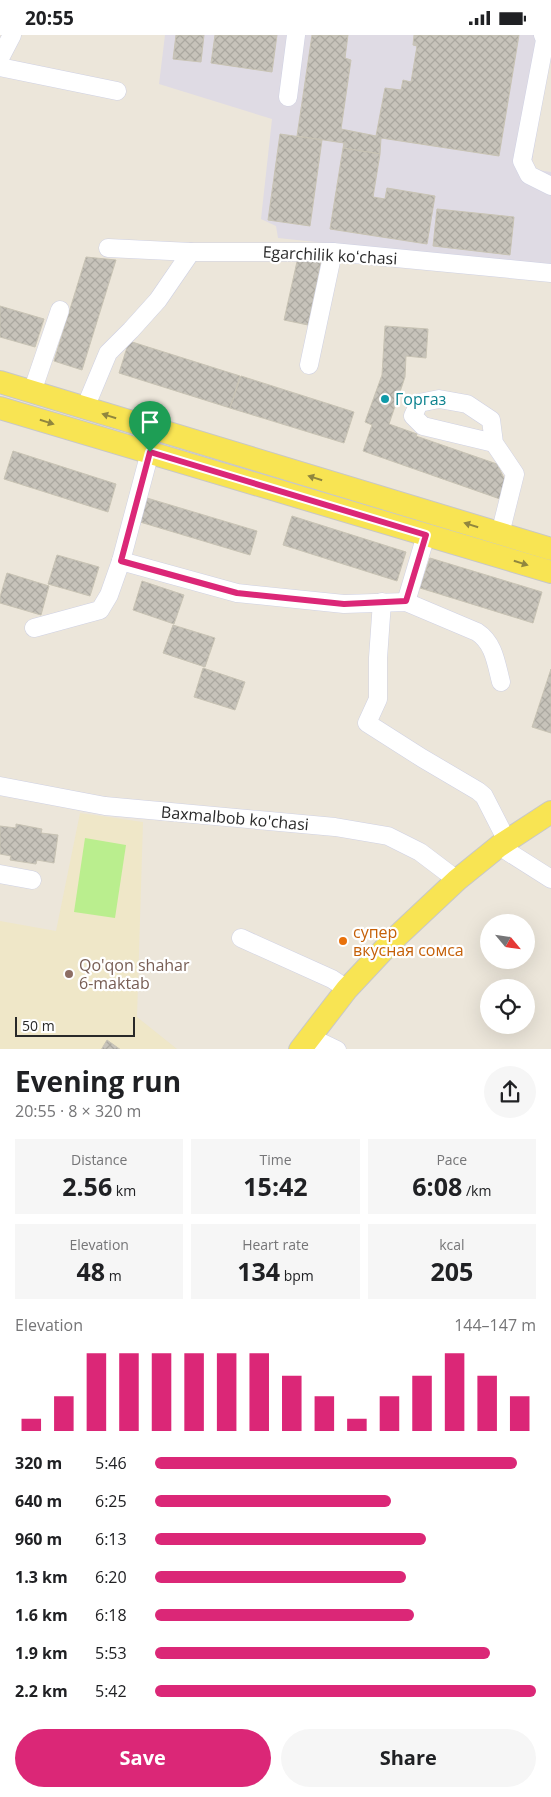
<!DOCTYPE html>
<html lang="en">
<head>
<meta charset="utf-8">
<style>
  :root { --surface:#fff; --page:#f6f6f6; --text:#202124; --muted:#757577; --accent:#db2777 }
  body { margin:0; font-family:"Open Sans",sans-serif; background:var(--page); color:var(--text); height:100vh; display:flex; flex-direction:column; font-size:19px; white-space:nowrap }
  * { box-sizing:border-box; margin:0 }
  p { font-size:16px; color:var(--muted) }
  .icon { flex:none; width:28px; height:28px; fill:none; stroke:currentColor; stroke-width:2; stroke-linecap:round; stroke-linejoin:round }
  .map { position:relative; height:1014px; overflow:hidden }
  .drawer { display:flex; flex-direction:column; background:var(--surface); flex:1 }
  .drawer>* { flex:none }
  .needle { width:32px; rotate:119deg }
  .controls { position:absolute; left:480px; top:879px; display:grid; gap:10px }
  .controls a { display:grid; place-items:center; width:55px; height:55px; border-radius:50%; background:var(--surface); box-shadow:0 5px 20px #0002; font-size:25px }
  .scale { position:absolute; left:15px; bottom:12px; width:120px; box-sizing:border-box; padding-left:5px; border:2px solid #292929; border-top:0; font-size:14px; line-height:18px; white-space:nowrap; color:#292929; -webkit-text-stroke:4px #fff; paint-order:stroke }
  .pin { position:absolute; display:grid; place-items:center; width:42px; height:42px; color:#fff; margin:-51px -21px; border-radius:50% 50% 50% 0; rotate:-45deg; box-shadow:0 0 5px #0007 }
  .pin .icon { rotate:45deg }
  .round { display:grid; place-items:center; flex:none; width:52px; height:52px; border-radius:26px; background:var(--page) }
  .overview { display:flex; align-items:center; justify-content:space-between; height:85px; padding:0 15px }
  h1 { font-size:28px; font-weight:700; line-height:38px }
  .figures { display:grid; grid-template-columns:repeat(3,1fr); gap:8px; height:85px; padding:5px 15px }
  .figures div { display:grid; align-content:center; border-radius:0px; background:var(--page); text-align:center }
  .figures b { font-size:25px; font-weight:700 }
  .figures small { font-size:14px; font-weight:400 }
  .figures p { font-size:14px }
  .chart { height:140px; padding:10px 15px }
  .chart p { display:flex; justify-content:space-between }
  .chart svg { width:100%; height:90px; margin-top:5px; stroke:var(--accent); stroke-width:6 }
  .cta { display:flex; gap:10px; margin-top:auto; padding:10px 15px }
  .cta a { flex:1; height:58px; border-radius:30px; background:var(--accent); color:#fff; font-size:20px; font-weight:700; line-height:58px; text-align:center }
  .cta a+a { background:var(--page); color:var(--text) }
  ul { padding:0 15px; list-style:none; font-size:16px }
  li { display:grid; grid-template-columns:80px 60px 1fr; align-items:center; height:38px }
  li i { height:12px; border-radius:6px; background:var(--accent) }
  .status { display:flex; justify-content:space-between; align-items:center; height:35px; padding:0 25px; background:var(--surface); direction:ltr }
  .status svg { height:14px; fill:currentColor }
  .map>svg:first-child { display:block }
</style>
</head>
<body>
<div class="status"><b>20:55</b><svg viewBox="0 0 49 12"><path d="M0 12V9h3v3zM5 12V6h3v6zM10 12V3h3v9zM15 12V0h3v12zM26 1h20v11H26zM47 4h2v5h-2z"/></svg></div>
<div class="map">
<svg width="551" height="1015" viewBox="0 0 551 1015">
  <defs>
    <pattern id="building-cross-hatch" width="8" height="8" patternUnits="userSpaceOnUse" patternTransform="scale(1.25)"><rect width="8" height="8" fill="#c7c3ba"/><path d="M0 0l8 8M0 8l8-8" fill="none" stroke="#aba8a0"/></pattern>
  </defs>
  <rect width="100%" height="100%" fill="#ece6da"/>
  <path fill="#dfdbe4" d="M165 0H551L531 134 551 137V234L515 228 278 203 276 191 261 184 272 84 159 49Z"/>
  <path fill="#efe7c8" d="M80 778 143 787 137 982 177 1014H0V886L56 896Z"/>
  <path fill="#baee8e" d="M85 803 126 810 115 883 74 877Z"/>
  <g fill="url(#building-cross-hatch)" stroke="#c8c3b4">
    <path d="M176 0H204L201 27 173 24Z"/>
    <path d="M215 0H277L272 37 211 28Z"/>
    <path d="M312 0H348L345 23 351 25 341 94 376 101 385 53 401 55 403 45 411 47 417 11 413 10 414 0H519L499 121 381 103 380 119 343 113 344 108 297 101Z"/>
    <path d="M280 99 322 105 310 191 268 185Z"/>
    <path d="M343 113 380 119 373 162 385 164 387 153 435 161 427 209 330 194Z"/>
    <path d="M437 174 514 182 510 220 433 211Z"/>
    <path d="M86 222 116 225 82 335 54 326Z"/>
    <path d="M298 222 321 227 308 290 284 285Z"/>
    <path d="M0 271 44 284 35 312 0 302Z"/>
    <path d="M385 291 428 294 426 323 406 321 405 342 389 389 417 399 416 401 497 429 506 447 500 464 363 416 372 390 365 387 382 340Z"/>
    <path d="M129 306 240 341 230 373 119 338Z"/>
    <path d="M241 341 354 377 344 408 230 373Z"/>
    <path d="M13 416 116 449 108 477 4 444Z"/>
    <path d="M147 463 257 496 250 520 140 487Z"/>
    <path d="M292 481 406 517 397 546 283 510Z"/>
    <path d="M57 520 99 532 90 561 48 549Z"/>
    <path d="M430 523 542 557 533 588 420 553Z"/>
    <path d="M7 538 49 551 41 580 0 568V562Z"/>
    <path d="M142 546 184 560 174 589 133 575Z"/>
    <path d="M173 590 215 603 205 632 163 618Z"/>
    <path d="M203 633 245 647 235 675 194 662Z"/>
    <path d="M551 634V698L532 692Z"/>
    <path d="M16 789 42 794 41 798 58 800 54 828 37 825 36 829 10 825 11 821 0 819V791L16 793Z"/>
    <path d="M107 1005 121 1015H101Z"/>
  </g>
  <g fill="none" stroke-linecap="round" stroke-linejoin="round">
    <g stroke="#cfd1e3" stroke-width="19">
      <g id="minor">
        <path d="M543 0 545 5 522 126 529 140 551 151"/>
        <path d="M0 23 12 0"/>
        <path d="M0 32 117 56"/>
        <path d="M288 62 296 0"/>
        <path d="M108 213 191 217H333L551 238"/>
        <path d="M309 330 333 217"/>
        <path d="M32 357 60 275"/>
        <path d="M85 373 108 318 131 295 158 265 191 217"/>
        <path d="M494 408 423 391 413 381 419 368 439 364 467 369 491 385 494 408 515 439 500 499"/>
        <path d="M121 526 237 558 344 569 406 567 477 597C494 608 496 628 501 647"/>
        <path d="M382 567 378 623V664L367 688 422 723 478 756 484 761 507 806"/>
        <path d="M406 567 426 500"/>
        <path d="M34 593 100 575 109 560 121 526 150 417"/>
        <path d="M0 751 105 771 335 792 388 801 420 817 457 845"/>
        <path d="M499 811 551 844"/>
        <path d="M0 839 32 845"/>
        <path d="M241 903 332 944 347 954"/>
        <path d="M310 1002 337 1015"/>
      </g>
    </g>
    <g stroke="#c7c7c7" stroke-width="24">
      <g id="major">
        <path d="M0 347 551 514"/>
        <path d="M0 373 551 537"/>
        <path d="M300 1015 347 954 391 907 457 845 499 811 551 777"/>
      </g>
    </g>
    <use href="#minor" stroke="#fff" stroke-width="18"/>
    <use href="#major" stroke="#f8e453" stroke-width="22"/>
  </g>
  <defs><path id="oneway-solid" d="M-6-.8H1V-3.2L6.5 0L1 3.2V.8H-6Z" transform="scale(1.25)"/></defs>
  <g fill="#90863e">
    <use href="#oneway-solid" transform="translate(109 381) rotate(-163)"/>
    <use href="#oneway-solid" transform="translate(47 387) rotate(17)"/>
    <use href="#oneway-solid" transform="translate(315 443) rotate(-163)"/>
    <use href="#oneway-solid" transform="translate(471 490) rotate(-163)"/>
    <use href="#oneway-solid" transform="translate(521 528) rotate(17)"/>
  </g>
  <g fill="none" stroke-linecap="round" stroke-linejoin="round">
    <g stroke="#fff" stroke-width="10">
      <path id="route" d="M150 417 426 500 406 566 344 569 237 558 121 526Z"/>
    </g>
    <use href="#route" stroke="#db2777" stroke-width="6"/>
  </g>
  <circle fill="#0f9aa8" stroke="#fff" stroke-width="2" cx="385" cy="364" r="5"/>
  <circle fill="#e8710a" stroke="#fff" stroke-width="2" cx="343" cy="906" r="5"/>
  <circle fill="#8d6e63" stroke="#fff" stroke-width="2" cx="69" cy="939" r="5"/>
  <g text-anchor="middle" stroke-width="4.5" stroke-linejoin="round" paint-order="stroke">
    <g font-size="16" fill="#292929" stroke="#fff">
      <text transform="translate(330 220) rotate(3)" y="6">Egarchilik koʻchasi</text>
      <text transform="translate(235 783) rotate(5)" y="6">Baxmalbob ko'chasi</text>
    </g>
    <g font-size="16" fill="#0d838f" stroke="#fff" text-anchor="start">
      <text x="395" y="370">Горгаз</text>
    </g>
    <g font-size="16" fill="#c56008" stroke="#fff" text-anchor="start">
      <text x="353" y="903">супер<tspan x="353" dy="18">вкусная сомса</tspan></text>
    </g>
    <g font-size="16" fill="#785e54" stroke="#fff" text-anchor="start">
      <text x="79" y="936">Qo'qon shahar<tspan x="79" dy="18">6-maktab</tspan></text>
    </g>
  </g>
</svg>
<div class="controls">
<a><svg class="needle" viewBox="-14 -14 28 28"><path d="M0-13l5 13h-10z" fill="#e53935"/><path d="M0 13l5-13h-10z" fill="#757577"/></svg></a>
<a><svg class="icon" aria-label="locate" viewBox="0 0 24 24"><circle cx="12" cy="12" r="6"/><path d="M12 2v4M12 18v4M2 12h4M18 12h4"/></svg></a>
</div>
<div class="scale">50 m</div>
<div class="pin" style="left:150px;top:417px;background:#1e9e55"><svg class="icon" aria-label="arrive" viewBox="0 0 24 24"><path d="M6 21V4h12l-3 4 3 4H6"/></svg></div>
</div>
<section class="drawer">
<div class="overview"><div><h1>Evening run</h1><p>20:55 · 8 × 320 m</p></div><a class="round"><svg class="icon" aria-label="share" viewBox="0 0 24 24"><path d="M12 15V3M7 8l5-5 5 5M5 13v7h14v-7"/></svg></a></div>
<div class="figures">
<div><p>Distance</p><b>2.56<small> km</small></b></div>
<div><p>Time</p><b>15:42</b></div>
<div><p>Pace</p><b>6:08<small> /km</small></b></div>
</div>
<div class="figures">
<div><p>Elevation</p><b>48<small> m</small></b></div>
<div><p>Heart rate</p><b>134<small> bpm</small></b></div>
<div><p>kcal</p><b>205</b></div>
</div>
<div class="chart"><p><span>Elevation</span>144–147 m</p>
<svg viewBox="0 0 160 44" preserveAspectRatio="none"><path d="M5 44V38M15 44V27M25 44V6M35 44V6M45 44V6M55 44V6M65 44V6M75 44V6M85 44V17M95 44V27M105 44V38M115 44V27M125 44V17M135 44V6M145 44V17M155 44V27"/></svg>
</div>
<ul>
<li><b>320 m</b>5:46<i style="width:95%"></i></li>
<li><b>640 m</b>6:25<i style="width:62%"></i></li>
<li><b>960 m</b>6:13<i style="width:71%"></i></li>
<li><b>1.3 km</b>6:20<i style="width:66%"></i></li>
<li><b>1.6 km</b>6:18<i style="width:68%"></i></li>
<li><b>1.9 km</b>5:53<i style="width:88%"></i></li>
<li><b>2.2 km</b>5:42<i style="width:100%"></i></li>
</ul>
<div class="cta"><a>Save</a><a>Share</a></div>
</section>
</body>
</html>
